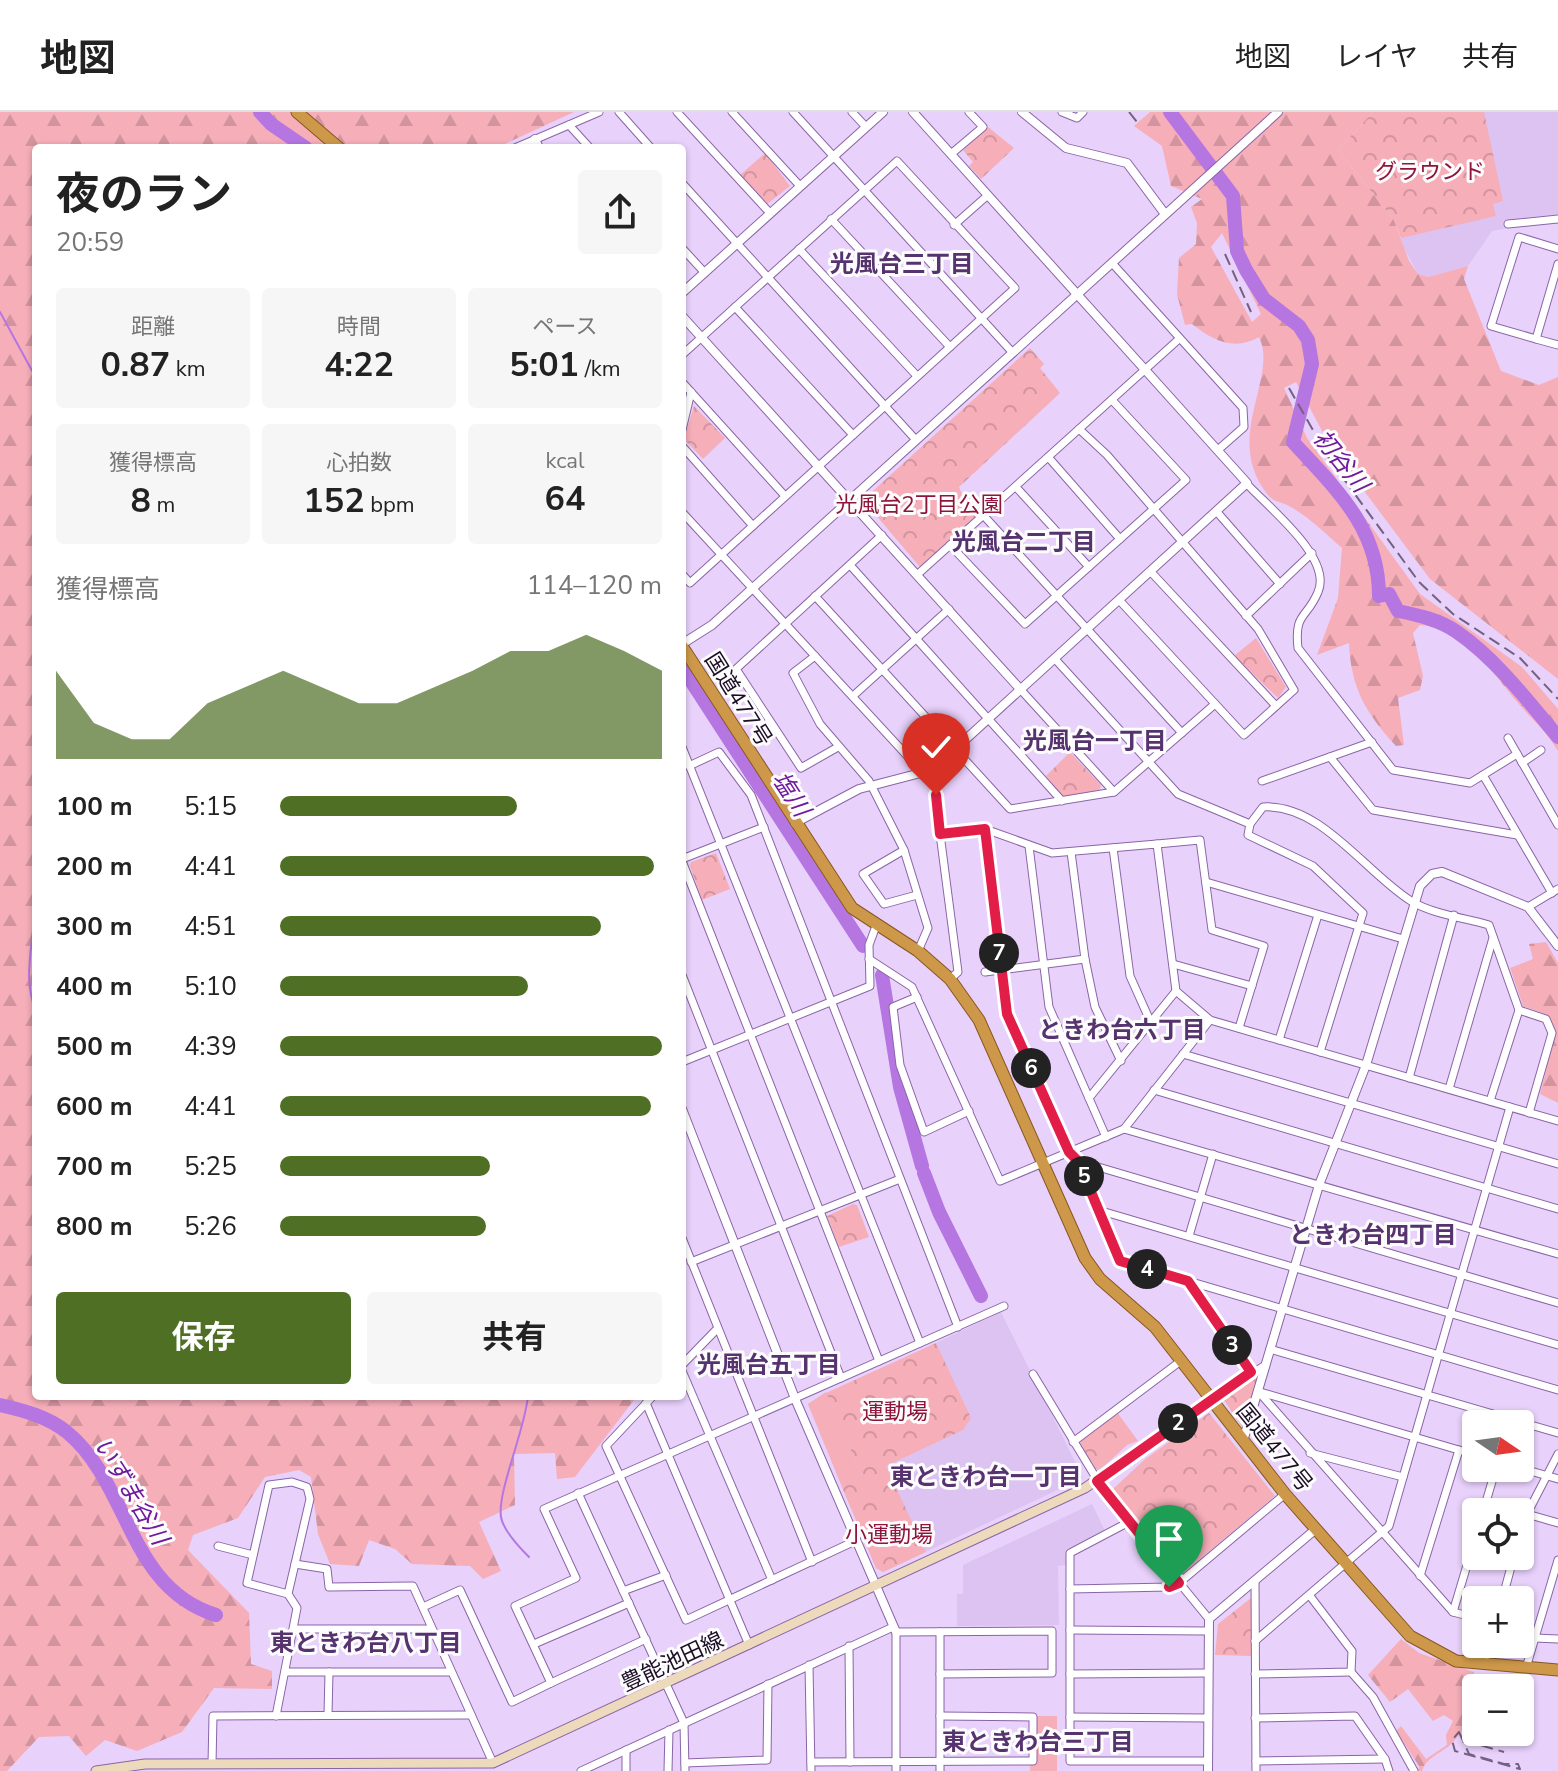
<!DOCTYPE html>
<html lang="ja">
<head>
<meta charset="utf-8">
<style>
  :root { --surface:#fff; --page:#f6f6f6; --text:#222; --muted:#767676; --line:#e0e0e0; --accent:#4f6f25 }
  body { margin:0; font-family:"Nunito Sans","Noto Sans JP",sans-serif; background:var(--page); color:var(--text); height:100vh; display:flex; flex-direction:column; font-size:30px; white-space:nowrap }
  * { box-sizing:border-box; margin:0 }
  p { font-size:26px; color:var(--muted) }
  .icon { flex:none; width:44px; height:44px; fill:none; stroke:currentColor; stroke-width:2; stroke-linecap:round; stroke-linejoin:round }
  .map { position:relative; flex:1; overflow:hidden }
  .panel { position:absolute; left:32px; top:32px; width:654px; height:1256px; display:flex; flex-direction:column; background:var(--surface); border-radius:8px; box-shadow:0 2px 6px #0004 }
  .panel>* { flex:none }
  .needle { width:52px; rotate:103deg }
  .controls { position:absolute; left:1462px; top:1298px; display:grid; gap:16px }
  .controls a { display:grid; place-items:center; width:72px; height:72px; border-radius:8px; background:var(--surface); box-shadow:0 2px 6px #0004; font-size:40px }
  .pin { position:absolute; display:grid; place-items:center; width:68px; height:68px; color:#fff; margin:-82px -34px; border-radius:50% 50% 50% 0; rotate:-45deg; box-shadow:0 0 8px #0007 }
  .pin .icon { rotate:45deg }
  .km { position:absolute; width:40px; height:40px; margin:-20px; border-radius:50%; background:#222; color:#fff; font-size:22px; line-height:40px; text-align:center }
  .round { display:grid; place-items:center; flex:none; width:84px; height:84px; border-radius:8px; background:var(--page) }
  .summary { display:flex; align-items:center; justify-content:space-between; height:136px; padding:0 24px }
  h1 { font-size:44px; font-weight:700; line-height:60px }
  .figures { display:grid; grid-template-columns:repeat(3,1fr); gap:12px; height:136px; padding:8px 24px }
  .figures div { display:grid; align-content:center; border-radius:8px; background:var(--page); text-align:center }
  .figures b { font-size:34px; font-weight:700 }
  .figures small { font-size:22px; font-weight:400 }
  .figures p { font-size:22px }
  .chart { height:224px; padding:16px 24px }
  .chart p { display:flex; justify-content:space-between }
  .chart svg { width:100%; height:144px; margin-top:8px; fill:var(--accent); opacity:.7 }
  .cta { display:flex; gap:16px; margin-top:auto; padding:16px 24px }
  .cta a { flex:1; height:92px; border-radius:8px; background:var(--accent); color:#fff; font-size:32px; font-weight:700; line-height:92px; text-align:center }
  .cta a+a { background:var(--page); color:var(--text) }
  ul { padding:0 24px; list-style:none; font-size:26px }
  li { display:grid; grid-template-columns:128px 96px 1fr; align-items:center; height:60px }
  li i { height:20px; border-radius:10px; background:var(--accent) }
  header { display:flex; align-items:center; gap:48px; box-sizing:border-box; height:112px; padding:0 40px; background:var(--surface); border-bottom:2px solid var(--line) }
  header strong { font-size:38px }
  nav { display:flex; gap:44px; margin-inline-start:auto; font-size:28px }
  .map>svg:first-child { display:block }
</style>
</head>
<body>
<header>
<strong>地図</strong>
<nav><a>地図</a><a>レイヤ</a><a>共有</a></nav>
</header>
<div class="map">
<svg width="1558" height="1659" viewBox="0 0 1558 1659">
  <defs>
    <pattern id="forest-firs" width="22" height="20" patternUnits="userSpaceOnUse" patternTransform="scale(2)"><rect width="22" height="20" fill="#f6aeb9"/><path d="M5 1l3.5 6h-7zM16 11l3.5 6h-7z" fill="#d2949f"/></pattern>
    <pattern id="park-crowns" width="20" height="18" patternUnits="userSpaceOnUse" patternTransform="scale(2)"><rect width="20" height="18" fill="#f6aeb9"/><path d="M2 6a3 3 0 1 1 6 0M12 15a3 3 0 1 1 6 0" fill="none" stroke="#d2949f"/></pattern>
  </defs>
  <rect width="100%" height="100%" fill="#e8d1fb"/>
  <g fill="#dcc3f1">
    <path d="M1373 0H1558V102L1508 108 1509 116 1492 119 1468 154 1428 165 1418 162 1403 134Z"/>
    <path d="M1001 1200 1083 1366 883 1460 876 1456 808 1292Z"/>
    <path d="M1092 1392 1105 1419 1066 1437V1453L1058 1454 1059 1513 957 1514V1482H963V1453Z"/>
  </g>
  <g fill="url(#forest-firs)" fill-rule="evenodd">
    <path d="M0 0H574L496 36H36V1284H637L575 1365 557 1367 555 1341 514 1342 515 1393 479 1410 501 1459 483 1467 470 1454 412 1452 395 1437 369 1428 359 1454 330 1452 318 1422 311 1365 299 1358 265 1365 238 1406 193 1423 188 1438 249 1501 251 1552 272 1559V1577L214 1576 182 1620 137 1639 105 1628 86 1644 69 1624 39 1625 7 1659H0Z"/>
    <path d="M1150 0H1373L1338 38 1394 108 1409 149 1418 162 1428 165 1468 154 1464 167 1501 259 1539 273 1558 265V567L1430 467 1329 332 1296 270 1284 276 1307 326 1420 482 1522 555 1558 597V639C1547 620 1532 607 1518 591 1491 559 1465 516 1420 513L1413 521 1423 564 1420 578 1398 586 1404 633 1396 634C1366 601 1351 577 1349 531L1317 543 1338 486 1342 436C1326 422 1308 404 1289 394 1282 390 1273 390 1268 383 1222 327 1279 265 1259 225 1235 239 1213 229 1192 212L1185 213 1177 182 1179 146 1196 132 1197 111 1191 95 1202 87 1171 74 1162 34 1134 14ZM1222 121 1261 202 1252 210 1211 135Z"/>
    <path d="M1546 830 1558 851V991L1540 982C1545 963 1558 917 1547 903 1540 899 1530 897 1523 894L1510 856 1533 847 1529 832Z"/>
    <path d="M1401 1527 1419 1541 1474 1560C1475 1587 1471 1614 1449 1634 1439 1642 1426 1646 1422 1659H1418L1419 1654 1396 1619 1401 1614 1426 1647 1447 1633 1446 1623 1453 1609 1444 1603 1433 1609 1408 1577 1390 1590 1368 1563Z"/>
  </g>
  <g fill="url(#park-crowns)">
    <path d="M1373 0H1484L1503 89 1493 92 1496 104 1401 126 1394 108 1338 38Z"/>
    <path d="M988 15 1014 36 981 67 969 54 973 50 963 38Z"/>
    <path d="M765 41 790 74 766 93 740 63Z"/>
    <path d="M1030 236 1044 252 1040 256 1060 281 959 375 964 387 980 403 920 455 863 388Z"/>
    <path d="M694 294 725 326 703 347 684 327Z"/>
    <path d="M1256 526 1286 575 1278 586 1234 544Z"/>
    <path d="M1070 640 1101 673 1099 679 1063 685 1046 664Z"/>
    <path d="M716 741 730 777 702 788 690 754 691 750Z"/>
    <path d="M853 1092 857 1093 869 1125 839 1135 827 1104Z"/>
    <path d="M936 1231 971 1306 963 1318 886 1354 926 1440 883 1460 876 1456 842 1375 862 1364 826 1281Z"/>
    <path d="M1256 1265 1259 1270 1246 1313 1242 1315 1224 1288Z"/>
    <path d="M1117 1300 1138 1329 1127 1333 1100 1358 1094 1357 1080 1332 1082 1326Z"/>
    <path d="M1209 1301 1275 1384 1180 1464 1112 1378 1144 1348Z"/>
    <path d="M1251 1486V1544L1215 1543 1218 1512Z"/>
    <path d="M1036 1604H1057V1659H1030V1652L1036 1651Z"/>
  </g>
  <path fill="#f6aeb9" d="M826 1280 862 1365 842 1375 808 1292Z"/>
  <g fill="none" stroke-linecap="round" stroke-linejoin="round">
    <g stroke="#b576e2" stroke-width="2">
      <path d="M0 200 36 266"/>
      <path d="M36 755C32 772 35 789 34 806 32 839 23 867 36 900"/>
      <path d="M528 1284C525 1318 497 1380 501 1405 503 1418 520 1436 529 1445"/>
    </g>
    <g stroke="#b576e2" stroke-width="14">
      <path d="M260 0 271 12 306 36"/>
      <path d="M1170 0 1233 84 1237 139 1246 158 1264 187 1299 214 1308 228 1312 252 1293 330C1336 377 1379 416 1379 484L1389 482 1398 499C1418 503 1440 508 1457 520 1496 547 1528 589 1558 625"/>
      <path d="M682 555 863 834"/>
      <path d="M882 863 900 975 922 1054"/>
      <path d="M924 1061 939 1100 981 1184"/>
      <path d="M0 1293C23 1298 49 1305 68 1321 130 1373 128 1476 216 1503"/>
    </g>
    <g stroke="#8a65a6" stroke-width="9">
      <g id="minor">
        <path d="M619 0 651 36"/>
        <path d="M677 0 770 101"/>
        <path d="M732 0 800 74"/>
        <path d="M793 0 1013 241"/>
        <path d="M852 0 866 15"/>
        <path d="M1062 0 1077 6 1083 0"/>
        <path d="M569 13 590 36"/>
        <path d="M515 36 599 0"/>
        <path d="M951 42 983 15 969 0"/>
        <path d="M682 71 916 328"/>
        <path d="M831 107 950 235"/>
        <path d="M1508 112 1558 107"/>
        <path d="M954 113 988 83"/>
        <path d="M682 136 704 160"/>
        <path d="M799 137 917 264"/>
        <path d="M1112 151 1243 296 1244 315 1219 337"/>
        <path d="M1558 152 1536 227 1558 233"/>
        <path d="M735 195 853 323"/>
        <path d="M1536 227 1491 214 1519 125 1558 137"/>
        <path d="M682 243 897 49 1015 176 690 471 682 462"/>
        <path d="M682 270 785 384"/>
        <path d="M1079 317 1107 343 1258 517 1294 578 1244 623 1120 489"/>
        <path d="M682 318 691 280"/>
        <path d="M682 334 753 414"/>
        <path d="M1049 346 1120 427"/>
        <path d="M1247 372C1269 396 1333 446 1318 480 1307 507 1294 500 1298 536L1393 658 1470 671 1517 642"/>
        <path d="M1016 375 1089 455"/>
        <path d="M682 400 924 662"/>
        <path d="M1217 400 1280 472"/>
        <path d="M984 404 1182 621"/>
        <path d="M950 433 1025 512 1186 368 1112 288"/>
        <path d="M850 453 1062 689"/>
        <path d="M1151 460 1276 594"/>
        <path d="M918 462 1179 227"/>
        <path d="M815 484 1010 697 1114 680 1215 592"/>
        <path d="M1246 504 1312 441"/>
        <path d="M815 544 793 561 820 612 869 669 904 738 928 816 918 839"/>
        <path d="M1055 547 1178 682 1250 712 1248 723 1313 754 1363 801 1320 940"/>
        <path d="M1021 578 1114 680"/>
        <path d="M853 584 949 497"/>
        <path d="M1508 626 1558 713"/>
        <path d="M682 635 920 1231"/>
        <path d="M838 635 801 656 736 557 882 423"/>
        <path d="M1330 645 1373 698 1517 723"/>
        <path d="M1522 651 1541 638"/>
        <path d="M689 654 719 640 751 683 958 1215"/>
        <path d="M1483 663 1552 781"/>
        <path d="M1262 669 1372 630"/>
        <path d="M936 683 940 722"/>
        <path d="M1250 712 1263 695C1320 691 1365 760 1411 789 1432 802 1465 806 1489 813L1519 898 1546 907 1552 921 1529 1001"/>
        <path d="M985 717 1007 902 1069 1040 1078 1049 1120 1149 1558 1278"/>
        <path d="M1157 732 1200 728 1212 818 1264 834 1239 916"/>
        <path d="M1029 734 1049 895 1106 1025"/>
        <path d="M1113 736 1130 864 1151 911"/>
        <path d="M904 738 863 762 884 792 917 783"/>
        <path d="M682 747 764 715"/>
        <path d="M682 749 879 1249"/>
        <path d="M1206 770 1403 827"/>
        <path d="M1528 795 1558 777"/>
        <path d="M869 847 912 875 1000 1069 1124 1017 1210 908"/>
        <path d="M1085 847 1095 895 1121 949"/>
        <path d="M1173 852 1252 874"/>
        <path d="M985 860 1085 847 1071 740"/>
        <path d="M682 863 841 1266"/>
        <path d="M950 867 958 860 940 722 985 717 1052 741 1157 732 1176 879 1210 908 1558 1009"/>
        <path d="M917 885 893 895 900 953 924 1020 969 999"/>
        <path d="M1279 928 1318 803"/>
        <path d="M1183 942 1558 1052"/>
        <path d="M682 950 870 874 869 833 876 814"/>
        <path d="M1409 966 1454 803"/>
        <path d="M1449 977 1493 826"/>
        <path d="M1154 978 1558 1097"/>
        <path d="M1089 986 1176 879"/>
        <path d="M1490 989 1519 898"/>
        <path d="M1124 1017 1558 1142"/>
        <path d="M1078 1049 1558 1191"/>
        <path d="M1098 1098 1558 1233"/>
        <path d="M1189 1124 1213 1042"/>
        <path d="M682 1126 812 1450"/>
        <path d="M691 1150 900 1067"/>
        <path d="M1188 1170 1251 1260"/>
        <path d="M1270 1237 1558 1321"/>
        <path d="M682 1253 716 1218"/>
        <path d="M682 1259 772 1468"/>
        <path d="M1033 1262 1104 1379 1209 1507"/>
        <path d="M1258 1279 1453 1500 1476 1506"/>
        <path d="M1260 1280 1476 1343"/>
        <path d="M653 1284 606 1334 686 1508 855 1429"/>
        <path d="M646 1291 749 1533"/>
        <path d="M1073 1330 1182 1248"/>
        <path d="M1310 1341 1403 1365"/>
        <path d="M1520 1356 1558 1367"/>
        <path d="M578 1381 684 1611 685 1659"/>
        <path d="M1483 1400 1496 1356"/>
        <path d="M1527 1402 1558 1411"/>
        <path d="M1129 1410 1070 1441V1649H1208"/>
        <path d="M1520 1425 1527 1402 1558 1342"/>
        <path d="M218 1434 253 1443"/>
        <path d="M295 1452 327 1457 329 1475 413 1474 493 1651"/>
        <path d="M1420 1464 1459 1338"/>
        <path d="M1255 1469 1256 1659"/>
        <path d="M1070 1477 1169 1475 1179 1471 1285 1382"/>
        <path d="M623 1479 666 1463"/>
        <path d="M1502 1488 1514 1444"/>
        <path d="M423 1495 460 1478 512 1590 551 1571 515 1494 576 1466 544 1397 1004 1194"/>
        <path d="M1453 1500 1476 1423"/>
        <path d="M295 1517H432"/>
        <path d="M1070 1518 1207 1519"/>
        <path d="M940 1520V1659"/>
        <path d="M1535 1526 1558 1527"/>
        <path d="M1255 1529 1389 1414 1510 995"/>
        <path d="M534 1532 629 1491"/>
        <path d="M849 1534 850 1650"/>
        <path d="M809 1553 811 1659"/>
        <path d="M1483 1553 1489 1532"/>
        <path d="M1526 1556 1558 1448"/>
        <path d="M286 1560H451"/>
        <path d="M1351 1560 1373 1585 1414 1659"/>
        <path d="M1070 1562 1207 1561"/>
        <path d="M1255 1562 1351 1560 1352 1539 1310 1484"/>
        <path d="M551 1571 646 1527"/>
        <path d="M328 1603 329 1560"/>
        <path d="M276 1604 297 1496 288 1482 247 1471 269 1373 292 1370 307 1375 310 1387 288 1482"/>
        <path d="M1070 1605 1208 1606"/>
        <path d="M1255 1606 1355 1604 1385 1647 1389 1659"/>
        <path d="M1256 1649 1385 1647"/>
        <path d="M811 1650 1033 1649V1605L940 1604"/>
        <path d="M685 1651 767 1648 768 1572"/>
        <path d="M212 1652 213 1604 471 1603"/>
        <path d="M581 1659 893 1515"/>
        <path d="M626 1659V1638"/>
        <path d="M668 1659 669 1618"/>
        <path d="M896 1659V1520L1052 1519V1561L940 1562"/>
      </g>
    </g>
    <g stroke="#8a65a6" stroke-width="10">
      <g id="tertiary">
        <path d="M1022 0 1066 36 1127 51 1165 102"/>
        <path d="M1265 12 1278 0"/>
        <path d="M535 27 539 36"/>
        <path d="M682 181 883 0"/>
        <path d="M682 204 1021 578"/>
        <path d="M682 532 712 513 1177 92"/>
        <path d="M795 711 859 677 932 658 1247 371 913 0"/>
        <path d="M682 997 796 1289 896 1520"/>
        <path d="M1212 1287 1265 1254"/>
        <path d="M1243 1329 1319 1073 1366 953 1420 774 1432 762 1442 760 1528 795 1558 834"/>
        <path d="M1208 1659 1209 1507 1316 1417"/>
      </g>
    </g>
    <g stroke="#8a65a6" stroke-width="11">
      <path id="secondary" d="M96 1659 145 1652 493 1651 1085 1376 1212 1287"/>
    </g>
    <g stroke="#885720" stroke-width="13">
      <g id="trunk">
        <path d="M297 0 339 36"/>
        <path d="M682 534 852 796 918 839 950 867 979 908 1085 1146 1100 1167 1155 1215 1285 1382 1410 1524 1456 1549 1558 1558"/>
      </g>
    </g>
    <use href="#minor" stroke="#fff" stroke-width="7"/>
    <use href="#tertiary" stroke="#fff" stroke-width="8"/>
    <use href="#secondary" stroke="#edd9bb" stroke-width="9"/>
    <use href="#trunk" stroke="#ce984a" stroke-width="11"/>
    <g stroke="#736181" stroke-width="2" stroke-dasharray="12 6" stroke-linecap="butt">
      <path d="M1129 0 1137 10"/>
      <path d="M1225 142 1251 200"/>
      <path d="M1289 276 1330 348 1419 470 1453 502 1520 546 1558 587"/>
      <path d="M1459 1620 1469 1642 1504 1652H1518L1520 1657 1455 1639 1452 1628Z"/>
      <path d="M1468 1623 1473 1631 1504 1640"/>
    </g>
    <g stroke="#8a65a6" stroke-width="10" stroke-linecap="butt">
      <path id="tertiary-bridge" d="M1177 92 1265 12"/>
    </g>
    <use href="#tertiary-bridge" stroke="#fff" stroke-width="8"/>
  </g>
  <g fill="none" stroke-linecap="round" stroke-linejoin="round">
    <g stroke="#fff" stroke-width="16">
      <path id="route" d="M936 683 940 722 985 717 1007 902 1069 1040 1078 1049 1120 1149 1188 1169 1251 1260 1097 1369 1179 1471 1169 1475"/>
    </g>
    <use href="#route" stroke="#e11d48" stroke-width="10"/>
  </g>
  <g text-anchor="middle" stroke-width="6" stroke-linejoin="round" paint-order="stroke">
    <g font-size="22" fill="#8f143b" stroke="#fcfcfc">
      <text x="1430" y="67">グラウンド</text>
      <text x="919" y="400">光風台2丁目公園</text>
      <text x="895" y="1307">運動場</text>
      <text x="889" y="1430">小運動場</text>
    </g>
    <g font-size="22" fill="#1c0d26" stroke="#fcfcfc">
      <text transform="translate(739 587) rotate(58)" y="8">国道477号</text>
      <text transform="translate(1275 1335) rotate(51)" y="8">国道477号</text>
      <text transform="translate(672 1549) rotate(-25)" y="8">豊能池田線</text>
    </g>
    <g font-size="24" font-weight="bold" fill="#56336f" stroke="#fcfcfc">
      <text x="902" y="160">光風台三丁目</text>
      <text x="1024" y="438">光風台二丁目</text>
      <text x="1095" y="637">光風台一丁目</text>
      <text x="1122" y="926">ときわ台六丁目</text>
      <text x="1373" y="1131">ときわ台四丁目</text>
      <text x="769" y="1261">光風台五丁目</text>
      <text x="986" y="1373">東ときわ台一丁目</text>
      <text x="366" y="1539">東ときわ台八丁目</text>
      <text x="1038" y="1638">東ときわ台三丁目</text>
    </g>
    <g font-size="24" font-style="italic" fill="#6f199d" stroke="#fcfcfc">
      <text transform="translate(1341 349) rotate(51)" y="8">初谷川</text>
      <text transform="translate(791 682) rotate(57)" y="8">塩川</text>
      <text transform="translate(131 1379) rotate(59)" y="8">いずま谷川</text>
    </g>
  </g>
</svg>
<div class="controls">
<a><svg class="needle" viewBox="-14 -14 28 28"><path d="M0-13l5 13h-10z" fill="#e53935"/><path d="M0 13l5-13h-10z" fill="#767676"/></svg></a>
<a><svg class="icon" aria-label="locate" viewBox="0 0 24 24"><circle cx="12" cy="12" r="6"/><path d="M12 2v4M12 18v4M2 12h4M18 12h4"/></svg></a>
<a>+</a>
<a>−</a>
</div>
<div class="pin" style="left:1169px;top:1475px;background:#1e9e55"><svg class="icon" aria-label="arrive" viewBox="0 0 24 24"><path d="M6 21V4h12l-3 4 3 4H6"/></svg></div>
<div class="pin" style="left:936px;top:683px;background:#d93025"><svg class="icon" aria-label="check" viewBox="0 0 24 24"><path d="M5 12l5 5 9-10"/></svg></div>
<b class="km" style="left:1178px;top:1311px">2</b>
<b class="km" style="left:1232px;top:1233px">3</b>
<b class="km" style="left:1147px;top:1157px">4</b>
<b class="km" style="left:1084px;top:1064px">5</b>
<b class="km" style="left:1031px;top:956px">6</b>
<b class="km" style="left:999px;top:841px">7</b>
<section class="panel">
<div class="summary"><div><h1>夜のラン</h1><p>20:59</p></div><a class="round"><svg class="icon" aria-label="share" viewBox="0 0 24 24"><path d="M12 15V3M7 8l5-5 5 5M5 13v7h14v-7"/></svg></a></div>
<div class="figures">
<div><p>距離</p><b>0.87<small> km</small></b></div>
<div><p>時間</p><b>4:22</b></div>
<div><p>ペース</p><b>5:01<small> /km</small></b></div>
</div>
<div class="figures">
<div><p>獲得標高</p><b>8<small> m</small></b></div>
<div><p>心拍数</p><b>152<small> bpm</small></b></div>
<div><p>kcal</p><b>64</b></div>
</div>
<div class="chart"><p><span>獲得標高</span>114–120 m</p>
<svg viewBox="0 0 160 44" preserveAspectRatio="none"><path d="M0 44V17L10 33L20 38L30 38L40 27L50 22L60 17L70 22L80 27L90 27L100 22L110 17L120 11L130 11L140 6L150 11L160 17V44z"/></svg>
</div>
<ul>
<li><b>100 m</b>5:15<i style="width:62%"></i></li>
<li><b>200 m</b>4:41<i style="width:98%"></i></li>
<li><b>300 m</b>4:51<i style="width:84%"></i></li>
<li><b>400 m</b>5:10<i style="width:65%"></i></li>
<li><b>500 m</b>4:39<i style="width:100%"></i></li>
<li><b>600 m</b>4:41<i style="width:97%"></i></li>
<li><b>700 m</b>5:25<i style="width:55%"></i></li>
<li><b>800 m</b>5:26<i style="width:54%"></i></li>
</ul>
<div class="cta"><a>保存</a><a>共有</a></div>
</section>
</div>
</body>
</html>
